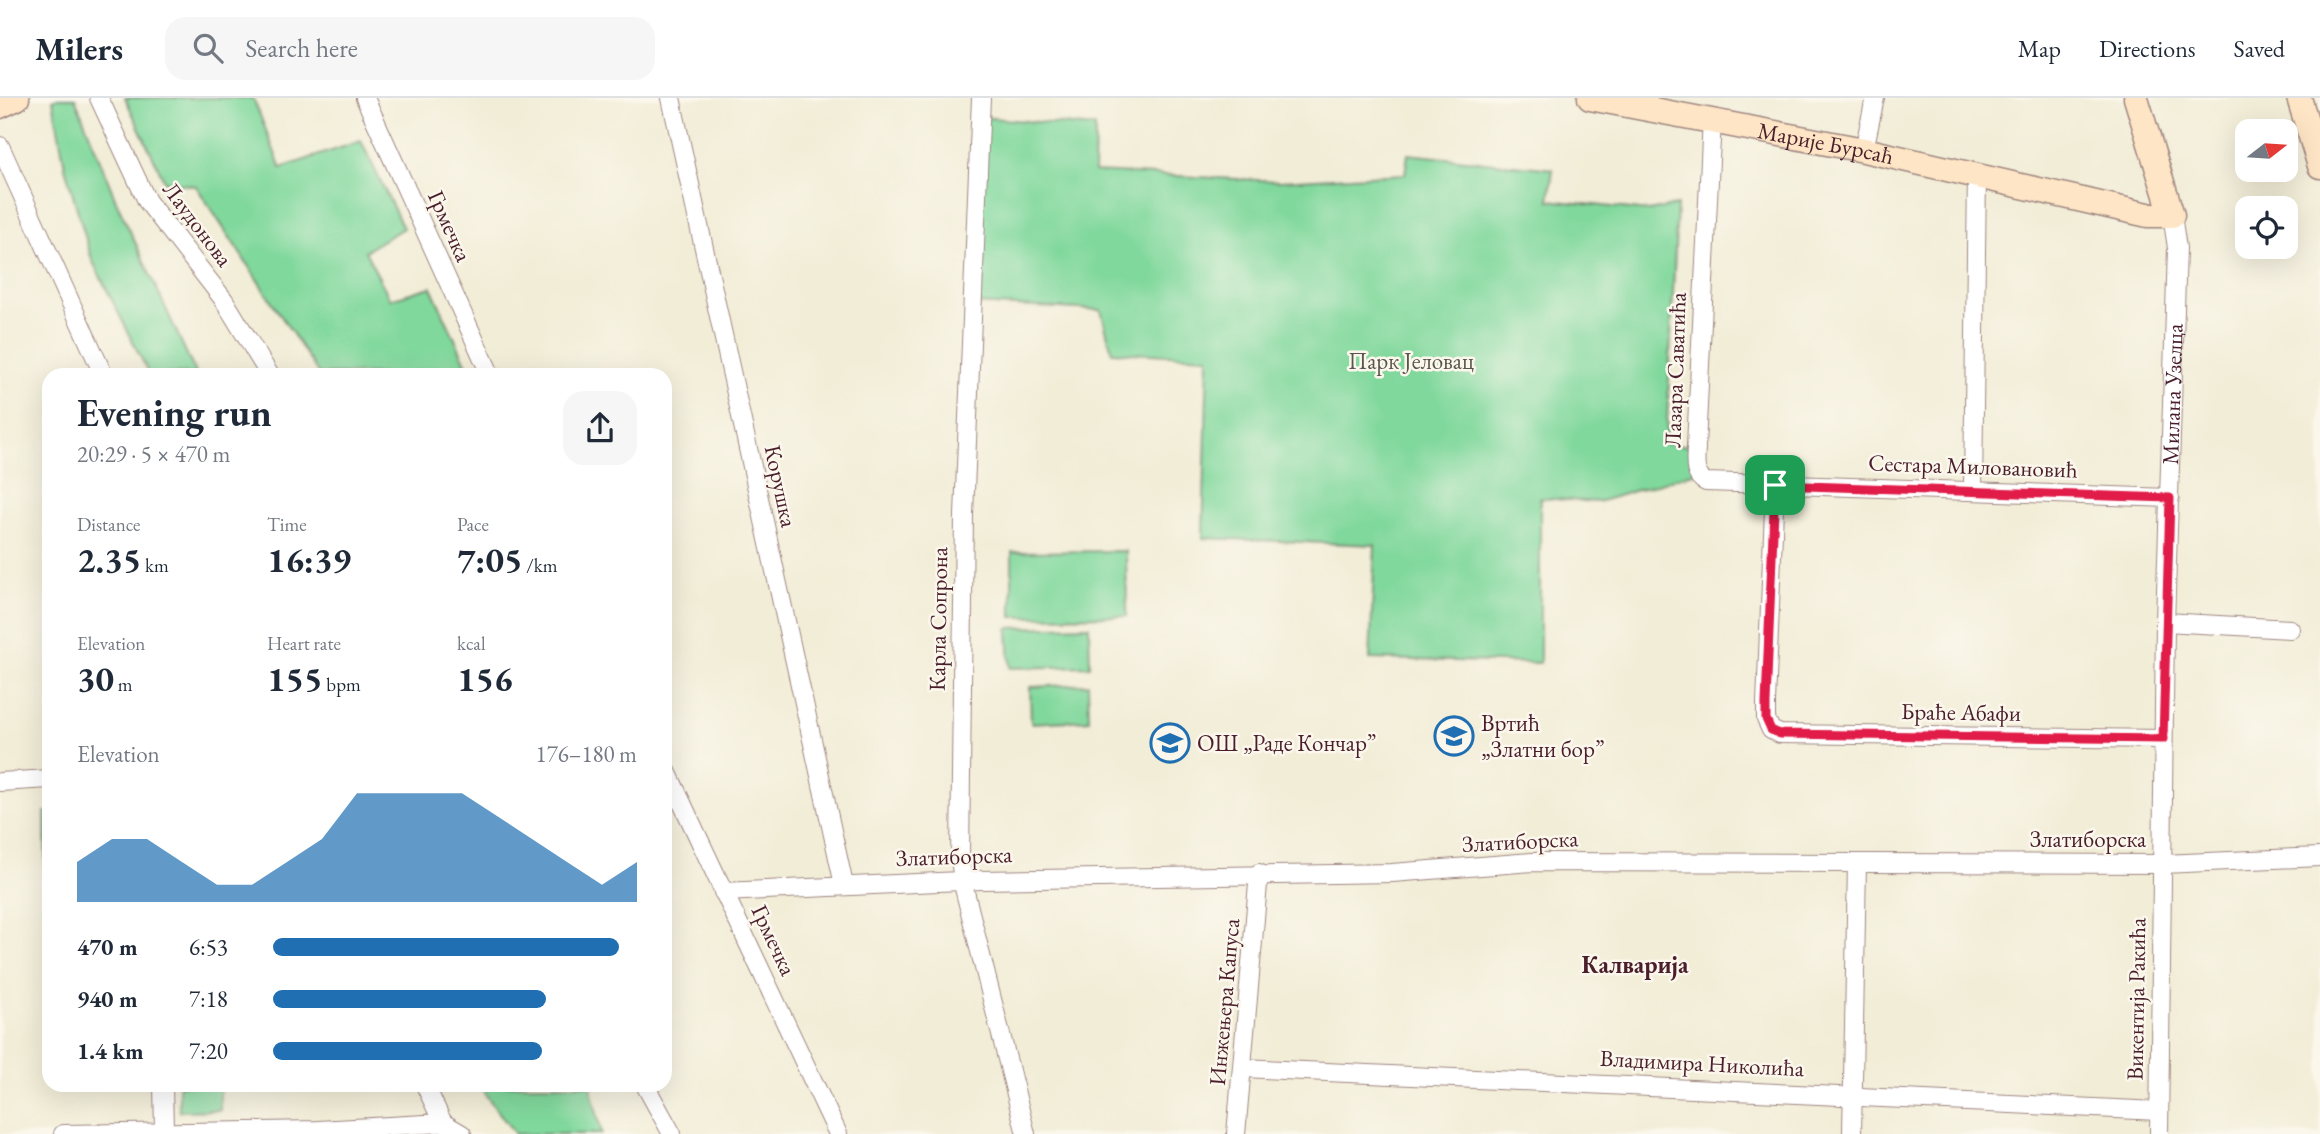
<!DOCTYPE html>
<html lang="en">
<head>
<meta charset="utf-8">
<style>
  :root { --surface:#fff; --page:#f6f6f7; --text:#1f2937; --muted:#747a83; --line:#e0e1e3; --accent:#1f6fb2 }
  body { margin:0; font-family:"EB Garamond",serif; background:var(--page); color:var(--text); height:100vh; display:flex; flex-direction:column; font-size:26px; white-space:nowrap }
  * { box-sizing:border-box; margin:0 }
  p { font-size:23px; color:var(--muted) }
  .icon { flex:none; width:38px; height:38px; fill:none; stroke:currentColor; stroke-width:2; stroke-linecap:round; stroke-linejoin:round }
  .map { position:relative; flex:1; overflow:hidden }
  .side { position:absolute; left:42px; top:270px; width:630px; height:724px; display:flex; flex-direction:column; background:var(--surface); border-radius:21px; box-shadow:0 7px 28px #0002 }
  .side>* { flex:none }
  .needle { width:46px; rotate:73deg }
  .buttons { position:absolute; left:2235px; top:21px; display:grid; gap:14px }
  .buttons a { display:grid; place-items:center; width:63px; height:63px; border-radius:14px; background:var(--surface); box-shadow:0 7px 28px #0002; font-size:35px }
  .pin { position:absolute; display:grid; place-items:center; width:60px; height:60px; color:#fff; margin:-30px; border-radius:14px; box-shadow:0 4px 10px #0006 }
  .round { display:grid; place-items:center; flex:none; width:74px; height:74px; border-radius:21px; background:var(--page) }
  .overview { display:flex; align-items:center; justify-content:space-between; height:119px; padding:0 35px }
  h1 { font-size:38px; font-weight:700; line-height:52px }
  .metrics { display:grid; grid-template-columns:repeat(3,1fr); gap:10px; height:119px; padding:7px 35px }
  .metrics div { display:grid; align-content:center }
  .metrics b { font-size:35px; font-weight:700 }
  .metrics small { font-size:19px; font-weight:400 }
  .metrics p { font-size:19px }
  .chart { height:196px; padding:14px 35px }
  .chart p { display:flex; justify-content:space-between }
  .chart svg { width:100%; height:126px; margin-top:7px; fill:var(--accent); opacity:.7 }
  ul { padding:0 35px; list-style:none; font-size:23px }
  li { display:grid; grid-template-columns:112px 84px 1fr; align-items:center; height:52px }
  li i { height:18px; border-radius:9px; background:var(--accent) }
  header { display:flex; align-items:center; gap:42px; box-sizing:border-box; height:98px; padding:0 35px; background:var(--surface); border-bottom:2px solid var(--line) }
  header strong { font-size:33px }
  nav { display:flex; gap:38px; margin-inline-start:auto; font-size:24px }
  .search { width:490px; height:63px; background:var(--page); display:flex; align-items:center; gap:18px; box-sizing:border-box; padding:0 24px; border-radius:21px; color:var(--muted); font-size:26px }
  .map>svg:first-child { display:block }
</style>
</head>
<body>
<header>
<strong>Milers</strong>
<div class="search"><svg class="icon" aria-label="search" viewBox="0 0 24 24"><circle cx="10" cy="10" r="6"/><path d="M15 15l6 6"/></svg>Search here</div>
<nav><a>Map</a><a>Directions</a><a>Saved</a></nav>
</header>
<div class="map">
<svg width="2320" height="1036" viewBox="0 0 2320 1036">
  <rect width="100%" height="100%" fill="#fbf7ec"/>
  <filter id="ink" filterUnits="userSpaceOnUse"><feTurbulence type="fractalNoise" baseFrequency=".0143" numOctaves="2"/><feDisplacementMap in="SourceGraphic" scale="14" xChannelSelector="R" yChannelSelector="G"/><feConvolveMatrix kernelMatrix="1 2 1 2 8 2 1 2 1" color-interpolation-filters="sRGB"/></filter>
  <filter id="wash" filterUnits="userSpaceOnUse"><feTurbulence type="fractalNoise" baseFrequency=".00686" numOctaves="4" result="noise"/><feDisplacementMap in="SourceGraphic" scale="28" xChannelSelector="R" yChannelSelector="G"/><feGaussianBlur stdDeviation="1.57" result="paint"/><feColorMatrix in="noise" values="0 0 0 0 0 0 0 0 0 0 0 0 0 0 0 0 0 1.4 0 .05"/><feComposite in="paint" operator="in"/></filter>
  <g filter="url(#wash)">
    <rect width="100%" height="100%" fill="#f2edd7"/>
    <g fill="#80d89c" stroke="#657c64" stroke-width="2">
      <path d="M58 0H75L117 105 196 276H149L92 162 65 69 53 2Z"/>
      <path d="M125 0H253L281 70 361 43 403 130 365 153 390 201 431 189 471 276H319L196 88 165 84Z"/>
      <path d="M980 19 1095 29 1094 74 1279 83 1405 76 1408 56 1553 71 1549 102 1649 113 1677 107 1666 346 1696 348V374L1598 404 1540 400V565L1370 561 1375 447 1203 440 1208 259 1112 254 1101 212 972 206Z"/>
      <path d="M1126 453 1127 518 1012 519V454Z"/>
      <path d="M1089 528 1090 568 1010 570 1008 530Z"/>
      <path d="M1088 586 1089 622 1031 625 1030 589Z"/>
      <path d="M45 714H49V788H46Z"/>
      <path d="M179 987H220V1012L179 1013Z"/>
      <path d="M482 987H590L602 1036H515L486 997Z"/>
    </g>
  </g>
  <g filter="url(#ink)">
    <g fill="none" stroke-linecap="round" stroke-linejoin="round">
      <g stroke="#9e8681" stroke-width="20">
        <g id="street">
          <path d="M99 0 147 103 224 202 269 276"/>
          <path d="M365 0 490 276"/>
          <path d="M671 0 844 787"/>
          <path d="M981 0 964 417 960 761 964 790 1026 1036"/>
          <path d="M1712 21 1696 348C1696 362 1692 377 1706 384L2170 400"/>
          <path d="M0 48 103 276"/>
          <path d="M1864 52 1875 0"/>
          <path d="M1775 387 1766 605V621L1771 632 1780 636 2163 641"/>
          <path d="M1973 392 1977 77"/>
          <path d="M2165 524 2290 531"/>
          <path d="M665 669 838 1036"/>
          <path d="M0 684 49 681"/>
          <path d="M723 794 982 782 1392 775 1532 764 2163 766 2320 759"/>
          <path d="M1243 970 2159 1013"/>
          <path d="M163 987 164 1033"/>
          <path d="M425 987 443 1025"/>
          <path d="M645 987 672 1036"/>
          <path d="M63 1036 318 1032 443 1025 462 1036"/>
          <path d="M1236 1036 1259 775"/>
          <path d="M1852 1036 1857 765"/>
          <path id="s1" d="M2159 1036 2165 524 2177 150 2172 117"/>
        </g>
      </g>
      <g stroke="#9e8681" stroke-width="27">
        <g id="secondary">
          <path id="s2" d="M1590 0 1864 52 2148 117H2172L2136 0"/>
          <path d="M2299 0 2320 68"/>
          <path d="M0 8 17 0"/>
        </g>
      </g>
      <use href="#street" stroke="#fff" stroke-width="18"/>
      <use href="#secondary" stroke="#fee5c5" stroke-width="24"/>
    </g>
  </g>
  <g fill="none" stroke-linecap="round" stroke-linejoin="round" filter="url(#ink)">
    <g stroke="#fff" stroke-width="14">
      <path id="route" d="M1775 387 2170 400 2163 641 1780 636 1771 632 1766 621V605Z"/>
    </g>
    <use href="#route" stroke="#e11d48" stroke-width="9"/>
  </g>
  <defs>
    <g id="school-ring" transform="scale(2.0125)"><circle r="9.5" fill="#fbf7ec" stroke="#1f6fb2" stroke-width="1.5"/><path d="M0-5L7-2L0 1L-7-2ZM-4 1L0 2.5L4 1V4Q0 6-4 4Z" fill="#1f6fb2"/></g>
  </defs>
  <g fill-rule="evenodd">
    <use href="#school-ring" x="1454" y="638"/>
    <use href="#school-ring" x="1170" y="645"/>
  </g>
  <g text-anchor="middle" stroke-width="5" stroke-linejoin="round" paint-order="stroke">
    <g font-size="23" fill="#4a1f2b" stroke="#fbf7ec">
      <text dy="8" stroke="none"><textPath href="#s2" startOffset="240">Марије Бурсаћ</textPath></text>
      <text transform="translate(198 126) rotate(53)" y="8">Лаудонова</text>
      <text transform="translate(450 128) rotate(66)" y="8">Грмечка</text>
      <text transform="translate(1675 272) rotate(-88)" y="8">Лазара Саватића</text>
      <text dy="8" stroke="none"><textPath href="#s1" startOffset="740">Милана Узелца</textPath></text>
      <text transform="translate(1973 368) rotate(2)" y="8">Сестара Миловановић</text>
      <text transform="translate(781 388) rotate(78)" y="8">Корушка</text>
      <text transform="translate(938 521) rotate(-89)" y="8">Карла Сопрона</text>
      <text transform="translate(1961 614) rotate(1)" y="8">Браће Абафи</text>
      <text x="2088" y="749">Златиборска</text>
      <text transform="translate(1520 743) rotate(-3)" y="8">Златиборска</text>
      <text transform="translate(954 758) rotate(-2)" y="8">Златиборска</text>
      <text transform="translate(774 842) rotate(65)" y="8">Грмечка</text>
      <text transform="translate(2136 901) rotate(-89)" y="8">Викентија Ракића</text>
      <text transform="translate(1224 904) rotate(-85)" y="8">Инжењера Капуса</text>
      <text transform="translate(1702 965) rotate(3)" y="8">Владимира Николића</text>
    </g>
    <g font-size="23" fill="#5a564d" stroke="#fbf7ec">
      <text x="1411" y="271">Парк Јеловац</text>
    </g>
    <g font-size="23" fill="#4a1f2b" stroke="#fbf7ec" text-anchor="start">
      <text x="1481" y="633">Вртић<tspan x="1481" dy="26">„Златни бор”</tspan></text>
      <text x="1197" y="653">ОШ „Раде Кончар”</text>
    </g>
    <g font-size="24" font-weight="bold" fill="#4a1f2b" stroke="#fbf7ec">
      <text x="1635" y="875">Калварија</text>
    </g>
  </g>
</svg>
<div class="buttons">
<a><svg class="needle" viewBox="-14 -14 28 28"><path d="M0-13l5 13h-10z" fill="#e53935"/><path d="M0 13l5-13h-10z" fill="#747a83"/></svg></a>
<a><svg class="icon" aria-label="locate" viewBox="0 0 24 24"><circle cx="12" cy="12" r="6"/><path d="M12 2v4M12 18v4M2 12h4M18 12h4"/></svg></a>
</div>
<div class="pin" style="left:1775px;top:387px;background:#1e9e55"><svg class="icon" aria-label="arrive" viewBox="0 0 24 24"><path d="M6 21V4h12l-3 4 3 4H6"/></svg></div>
<section class="side">
<div class="overview"><div><h1>Evening run</h1><p>20:29 · 5 × 470 m</p></div><a class="round"><svg class="icon" aria-label="share" viewBox="0 0 24 24"><path d="M12 15V3M7 8l5-5 5 5M5 13v7h14v-7"/></svg></a></div>
<div class="metrics">
<div><p>Distance</p><b>2.35<small> km</small></b></div>
<div><p>Time</p><b>16:39</b></div>
<div><p>Pace</p><b>7:05<small> /km</small></b></div>
</div>
<div class="metrics">
<div><p>Elevation</p><b>30<small> m</small></b></div>
<div><p>Heart rate</p><b>155<small> bpm</small></b></div>
<div><p>kcal</p><b>156</b></div>
</div>
<div class="chart"><p><span>Elevation</span>176–180 m</p>
<svg viewBox="0 0 160 44" preserveAspectRatio="none"><path d="M0 44V30L10 22L20 22L30 30L40 38L50 38L60 30L70 22L80 6L90 6L100 6L110 6L120 14L130 22L140 30L150 38L160 30V44z"/></svg>
</div>
<ul>
<li><b>470 m</b>6:53<i style="width:95%"></i></li>
<li><b>940 m</b>7:18<i style="width:75%"></i></li>
<li><b>1.4 km</b>7:20<i style="width:74%"></i></li>
</ul>
</section>
</div>
</body>
</html>
